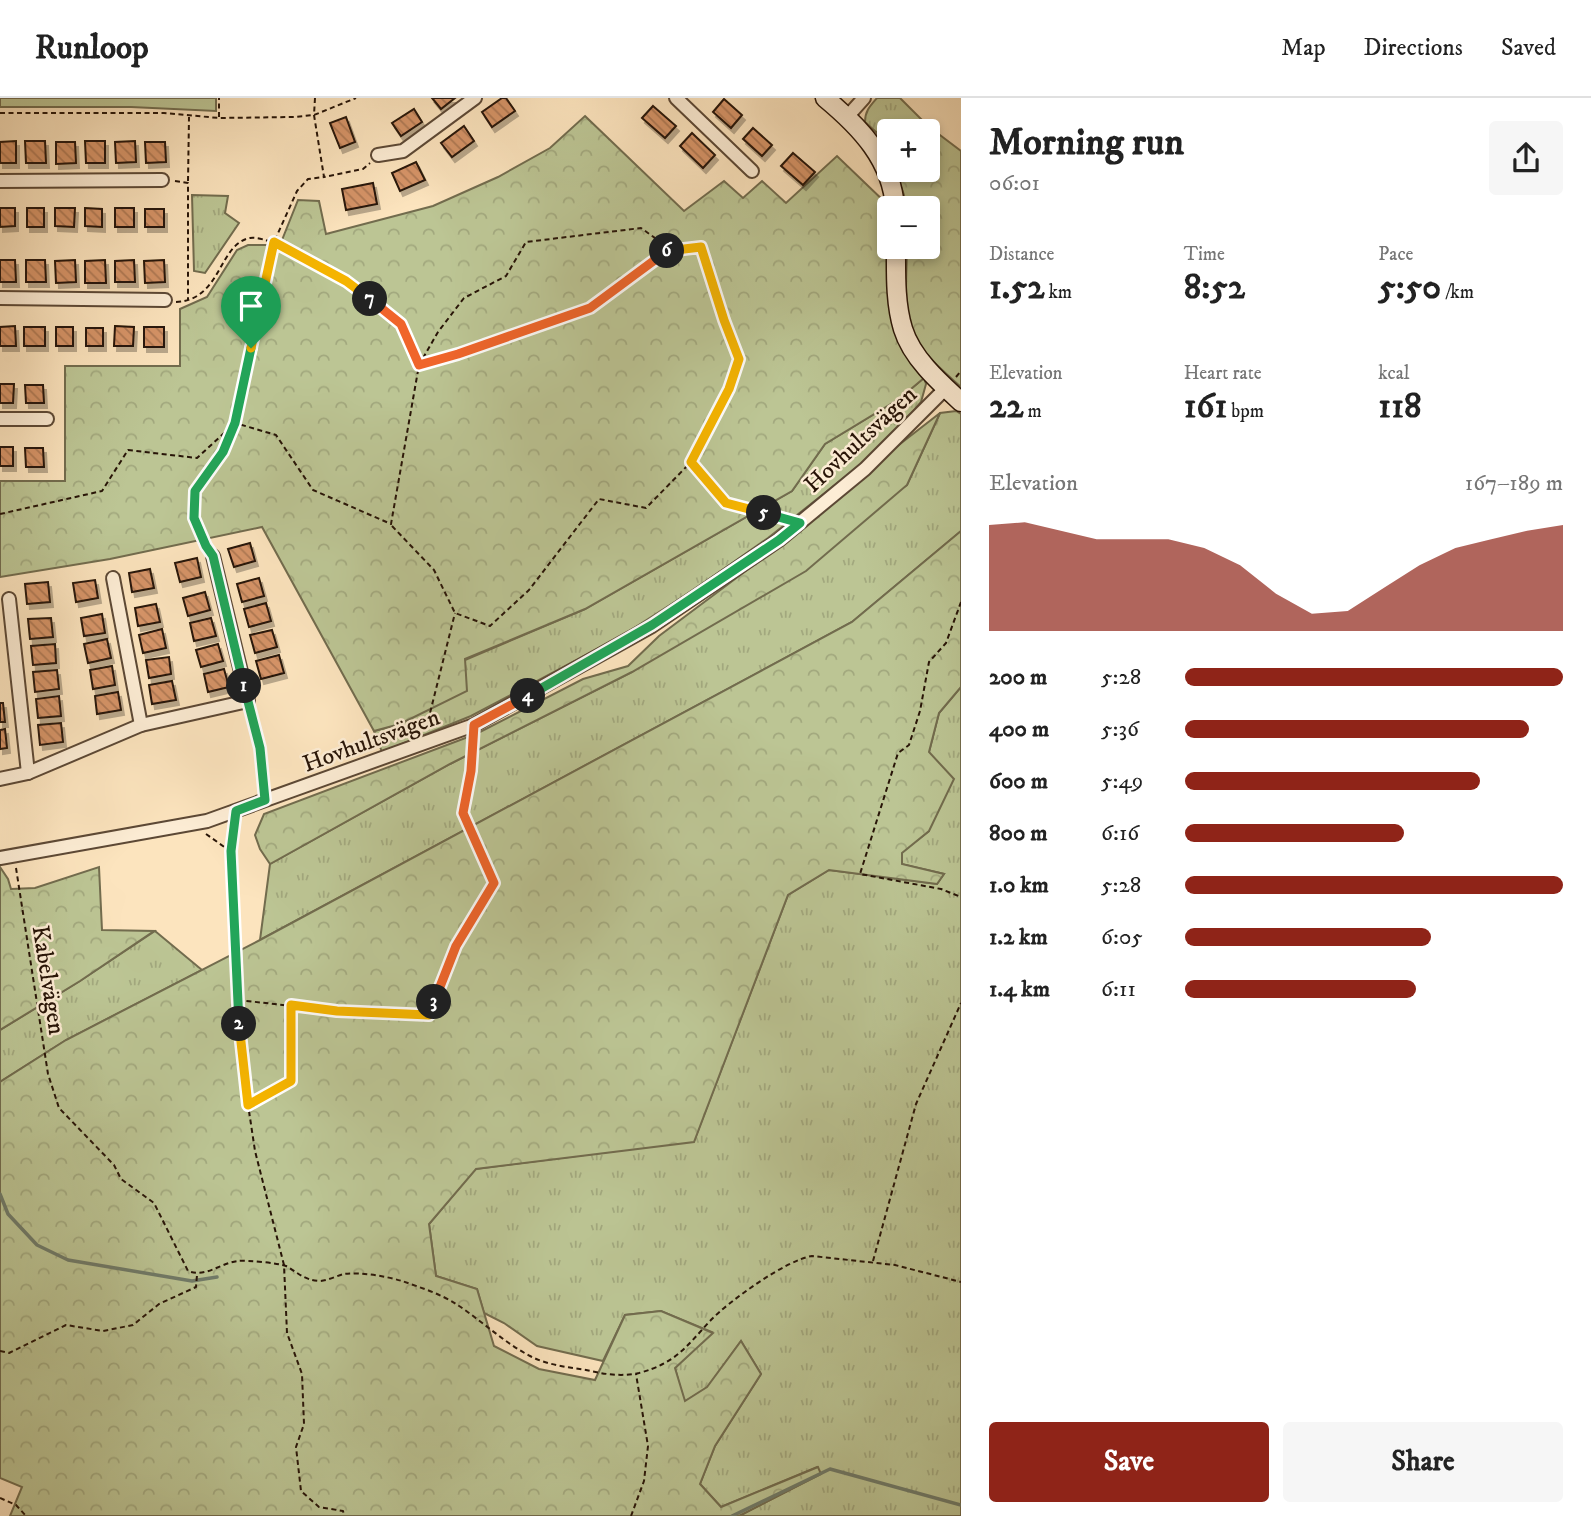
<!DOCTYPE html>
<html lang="en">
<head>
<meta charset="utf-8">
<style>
  :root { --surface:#fff; --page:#f6f6f6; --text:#222; --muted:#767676; --line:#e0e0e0; --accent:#8f2418 }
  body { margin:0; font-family:"IM FELL DW Pica",serif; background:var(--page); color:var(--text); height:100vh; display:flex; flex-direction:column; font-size:26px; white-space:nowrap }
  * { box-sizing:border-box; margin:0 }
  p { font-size:23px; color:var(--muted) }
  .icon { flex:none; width:38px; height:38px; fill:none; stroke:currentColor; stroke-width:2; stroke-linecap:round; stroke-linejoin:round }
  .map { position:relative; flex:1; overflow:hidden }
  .drawer { display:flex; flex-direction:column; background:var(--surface); width:630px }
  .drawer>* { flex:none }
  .buttons { position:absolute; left:877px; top:21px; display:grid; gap:14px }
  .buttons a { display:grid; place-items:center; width:63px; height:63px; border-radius:7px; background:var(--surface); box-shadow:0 4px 10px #0003; font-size:35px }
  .pin { position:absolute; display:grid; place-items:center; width:60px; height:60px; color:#fff; margin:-72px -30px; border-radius:50% 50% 50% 0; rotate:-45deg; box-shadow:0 0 7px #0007 }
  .pin .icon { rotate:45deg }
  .km { position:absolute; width:35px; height:35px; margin:-18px; border-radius:50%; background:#222; color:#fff; font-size:19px; line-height:35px; text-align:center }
  .round { display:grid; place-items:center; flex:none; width:74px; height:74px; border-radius:7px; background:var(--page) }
  .overview { display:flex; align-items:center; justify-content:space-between; height:119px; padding:0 28px }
  h1 { font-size:38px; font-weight:800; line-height:52px }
  .metrics { display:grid; grid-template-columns:repeat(3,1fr); gap:10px; height:119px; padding:7px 28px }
  .metrics div { display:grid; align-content:center }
  .metrics b { font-size:35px; font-weight:800 }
  .metrics small { font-size:19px; font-weight:400 }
  .metrics p { font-size:19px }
  .chart { height:196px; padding:14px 28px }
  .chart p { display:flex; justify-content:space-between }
  .chart svg { width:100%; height:126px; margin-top:7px; fill:var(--accent); opacity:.7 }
  .button { display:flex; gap:14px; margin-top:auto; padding:14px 28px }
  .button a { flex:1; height:80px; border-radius:7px; background:var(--accent); color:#fff; font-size:28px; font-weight:800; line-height:80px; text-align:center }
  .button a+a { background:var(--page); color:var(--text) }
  ul { padding:0 28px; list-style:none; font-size:23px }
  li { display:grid; grid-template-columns:112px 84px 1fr; align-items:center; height:52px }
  li i { height:18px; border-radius:9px; background:var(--accent) }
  header { display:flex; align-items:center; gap:42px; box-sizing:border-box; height:98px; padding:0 35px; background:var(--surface); border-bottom:2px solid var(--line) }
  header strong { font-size:33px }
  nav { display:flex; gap:38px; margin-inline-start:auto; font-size:24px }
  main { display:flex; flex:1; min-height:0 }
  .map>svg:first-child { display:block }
</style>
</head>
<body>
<header>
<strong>Runloop</strong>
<nav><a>Map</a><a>Directions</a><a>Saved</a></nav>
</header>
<main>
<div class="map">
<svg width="961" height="1418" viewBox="0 0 961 1418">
  <defs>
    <pattern id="grass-tufts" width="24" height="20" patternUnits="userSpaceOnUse" patternTransform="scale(1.75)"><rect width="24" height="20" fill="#bcc594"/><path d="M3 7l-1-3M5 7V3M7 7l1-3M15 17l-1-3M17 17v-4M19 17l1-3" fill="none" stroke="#a2a87e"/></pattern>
    <pattern id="forest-crowns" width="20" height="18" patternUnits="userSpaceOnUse" patternTransform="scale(1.75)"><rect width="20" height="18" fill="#bcc594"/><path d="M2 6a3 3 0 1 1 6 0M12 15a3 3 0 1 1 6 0" fill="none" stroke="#a2a87e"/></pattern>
    <pattern id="building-back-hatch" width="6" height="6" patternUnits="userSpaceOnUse" patternTransform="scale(1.75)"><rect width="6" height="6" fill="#d69468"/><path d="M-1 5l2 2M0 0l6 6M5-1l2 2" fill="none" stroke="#ae7854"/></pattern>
    <filter id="shadow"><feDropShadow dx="3" dy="5" stdDeviation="0" flood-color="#0004"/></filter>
  </defs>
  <rect width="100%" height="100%" fill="#fce4be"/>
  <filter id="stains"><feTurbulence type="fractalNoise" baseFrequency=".00286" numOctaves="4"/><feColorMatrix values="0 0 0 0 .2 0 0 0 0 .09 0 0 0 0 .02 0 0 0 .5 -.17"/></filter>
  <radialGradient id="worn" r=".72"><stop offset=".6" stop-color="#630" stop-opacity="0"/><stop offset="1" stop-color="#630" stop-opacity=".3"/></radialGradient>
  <g fill="url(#grass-tufts)" stroke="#726c4e" stroke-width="2">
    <path d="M877 0H900L928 28 876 34 865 24C865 13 870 8 877 0Z"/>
    <path d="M192 97 228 98 225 115 239 125 205 175 194 173Z"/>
    <path d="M924 280 926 286 921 304 900 330 874 356 768 440 698 489 620 539 471 618 382 654 374 633 400 626 465 562 585 511 792 393 825 346 899 301Z"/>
    <path d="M956 313 961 316V433L852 524 260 842 270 766 450 666 632 574 907 387 940 315Z"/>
    <path d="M961 589V1418H739L820 1376 817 1369 721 1409 700 1386 715 1348 761 1276 741 1243 707 1290 684 1304 675 1270 712 1234 661 1213 625 1217 603 1263 537 1248 504 1225 484 1215 477 1191 436 1178 429 1126 475 1071 694 1043 788 797 829 772 937 786 944 776 901 766 902 754 929 733V654L939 615Z"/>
    <path d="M155 833 202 872 66 942 0 984V932L80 883Z"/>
  </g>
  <g fill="url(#forest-crowns)" stroke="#726c4e" stroke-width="2">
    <path d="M585 18 684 113 724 83 743 100 762 83 786 105 837 58 889 108V149L924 280 899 301 825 346 792 393 585 511 465 561 467 593 400 626 374 633 262 429 110 461 0 479V383H65V268H180V211L207 199 237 152 248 147H280L298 102 319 103 326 136 433 108 498 79 550 50Z"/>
    <path d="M928 28 961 53V289C941 271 913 249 908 220 904 198 907 172 907 149H928V110H905L904 97 895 72H928V33H889V57L876 34Z"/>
    <path d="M940 315 907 387 806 473 632 574 450 666 270 766 260 751 255 737 264 716 476 636 583 581 628 568 659 538 799 433 891 353Z"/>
    <path d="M961 433V589L939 615 929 654 954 681 929 733 902 755V766L944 776 937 786 829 772 788 797 694 1044 476 1071 429 1126 436 1178 477 1191 494 1248 539 1271 595 1282 625 1217 661 1213 713 1235 675 1270 685 1303 707 1289 741 1243 761 1276 715 1348 700 1386 721 1409 818 1369 821 1376 739 1418H10L22 1389 0 1380V984L66 942 260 842 852 524Z"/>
    <path d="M0 769 8 781 11 791 35 790 99 769 102 832 154 833 80 883 0 932Z"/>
  </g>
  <path fill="#bcc594" stroke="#726c4e" stroke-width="2" d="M0 0H216V13L131 9H0Z"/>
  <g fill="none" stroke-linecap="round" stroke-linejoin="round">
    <g stroke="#707b69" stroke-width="3.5">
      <path d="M0 1096 8 1116 37 1147 68 1162 192 1183 217 1179"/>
      <path d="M732 1418 830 1371 961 1407"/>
    </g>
  </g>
  <g fill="url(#building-back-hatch)" stroke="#271407" stroke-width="2" filter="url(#shadow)">
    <path d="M432 0H455L441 11Z"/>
    <path d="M502 0H506L515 13 492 29 482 14Z"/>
    <path d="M724 1 742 17 731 30 713 14Z"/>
    <path d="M653 8 676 28 665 40 642 20Z"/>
    <path d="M414 11 422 24 401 38 392 25Z"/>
    <path d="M346 19 355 44 340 50 330 25Z"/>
    <path d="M464 28 474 43 452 59 441 45Z"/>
    <path d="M753 30 772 47 762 58 743 41Z"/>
    <path d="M692 35 715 57 703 70 680 48Z"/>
    <path d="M16 43V65H0V44Z"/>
    <path d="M25 43H45L46 65H26Z"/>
    <path d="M85 43H105V65H86Z"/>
    <path d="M135 43 136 64 116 65 115 44Z"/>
    <path d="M56 44H75L76 65 56 66Z"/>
    <path d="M145 44H165L166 64 146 65Z"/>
    <path d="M793 55 815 74 803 87 781 68Z"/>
    <path d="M416 64 425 82 400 93 392 75Z"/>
    <path d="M373 85 377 106 346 112 342 91Z"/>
    <path d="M0 110H15V128L0 129Z"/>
    <rect x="27" y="110" width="17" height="19"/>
    <path d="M55 110H75L74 129 55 128Z"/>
    <path d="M85 110 102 111V129L85 128Z"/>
    <rect x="115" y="110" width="19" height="19"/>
    <rect x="145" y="111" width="19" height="18"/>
    <path d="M0 162H15L16 184H0Z"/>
    <path d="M26 162H45L46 184H26Z"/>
    <path d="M75 162 76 184 56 185 55 163Z"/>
    <path d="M105 162 106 185H85V163Z"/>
    <path d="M134 162 135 184H115V163Z"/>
    <path d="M164 162 165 184 145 185 144 163Z"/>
    <path d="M15 228 16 248H0V229Z"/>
    <path d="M115 228 134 229 133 248H114Z"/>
    <rect x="24" y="229" width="21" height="19"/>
    <rect x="56" y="229" width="17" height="19"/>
    <rect x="144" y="229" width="20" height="20"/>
    <rect x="86" y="230" width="17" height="18"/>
    <path d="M0 286H14L13 305H0Z"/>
    <path d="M25 287H43L44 305H26Z"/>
    <rect x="0" y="349" width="13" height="19"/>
    <path d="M25 350H43L44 369H26Z"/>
    <path d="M250 445 255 463 234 469 228 451Z"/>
    <path d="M197 460 201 479 180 484 175 465Z"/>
    <path d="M150 471 154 490 132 494 129 475Z"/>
    <path d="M259 480 264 498 242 504 237 486Z"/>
    <path d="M95 482 98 500 76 504 73 485Z"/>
    <path d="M48 484 50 504 27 506 25 486Z"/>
    <path d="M205 494 210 512 188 518 183 500Z"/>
    <path d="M266 505 271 523 249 529 244 511Z"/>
    <path d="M156 506 160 524 138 528 135 510Z"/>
    <path d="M102 516 105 535 84 538 81 520Z"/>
    <path d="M51 520 53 539 30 541 28 521Z"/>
    <path d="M211 520 216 538 194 543 190 525Z"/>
    <path d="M162 531 166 550 143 555 139 537Z"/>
    <path d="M272 532 277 549 255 555 250 537Z"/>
    <path d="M107 541 111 560 88 565 84 546Z"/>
    <path d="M55 546 56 565 33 567 31 548Z"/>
    <path d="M218 546 223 563 201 569 196 552Z"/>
    <path d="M279 557 284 575 261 581 256 563Z"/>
    <path d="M169 559 171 576 149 580 146 562Z"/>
    <path d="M112 568 115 587 93 591 90 572Z"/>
    <path d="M224 571 229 589 208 594 204 576Z"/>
    <path d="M57 572 59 591 35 594 33 574Z"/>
    <path d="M172 583 176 602 152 606 149 587Z"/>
    <path d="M118 594 121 612 97 616 95 598Z"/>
    <path d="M59 598 61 618 38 620 36 601Z"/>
    <path d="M0 605H3L5 624H0Z"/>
    <path d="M61 625 63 644 40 647 38 627Z"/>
    <path d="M5 631 7 650 0 651V632Z"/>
  </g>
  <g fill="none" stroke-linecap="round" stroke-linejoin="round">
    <g stroke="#5c4835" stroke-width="16">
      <g id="street">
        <path d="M676 0 752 73"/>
        <path d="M847 19 864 0"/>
        <path d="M378 57 403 53 475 0"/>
        <path d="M0 83 162 82"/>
        <path d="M0 200 165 202"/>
        <path d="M0 321H47"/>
        <path d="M113 480 141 627"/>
        <path d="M9 501 28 675"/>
        <path d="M0 681 28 675 141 627 248 603 213 458"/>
        <path d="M0 760 207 723 474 627 652 528 779 442 865 371 946 290"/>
      </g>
    </g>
    <g stroke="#271407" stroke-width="21">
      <g id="secondary">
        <path d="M825 0C860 29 892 62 895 110"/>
        <path d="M896 149C896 175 895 205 903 231 912 260 939 284 961 304"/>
      </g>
    </g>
    <g stroke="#271407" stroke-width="2" stroke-dasharray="5 3.5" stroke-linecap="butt">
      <path d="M315 0 314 17 324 79 363 71 370 65"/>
      <path d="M0 15H164L219 20 294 19 314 17 356 0"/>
      <path d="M219 19V0"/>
      <path d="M175 83 188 85V202"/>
      <path d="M188 83 189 19"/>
      <path d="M176 204C222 202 218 146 250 140 275 135 386 206 402 227 410 238 414 254 419 267L438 234 464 200 506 178 526 144 641 130 669 150"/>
      <path d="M956 279 961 273"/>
      <path d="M0 416 102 393 128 352 197 360 235 325 276 337 313 392 391 426 419 267 458 256 590 210 670 151 701 149 724 222 739 261 729 291 691 364 726 405 785 421"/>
      <path d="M392 428 434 472 455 515 490 528 529 492 599 401 646 410 690 365"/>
      <path d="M205 447 194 420 195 392 223 354 235 325 274 144 297 93 308 81 324 79"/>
      <path d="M961 504 946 545 929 564 920 613 909 647 898 655 860 776 941 791 961 799"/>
      <path d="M251 614 260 650 264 688"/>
      <path d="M426 631 455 515"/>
      <path d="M234 725 231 753 235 861 246 993 255 1053 284 1167 287 1235 302 1276 304 1326 296 1349 301 1393 319 1409 343 1413 344 1418"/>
      <path d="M206 736 230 753"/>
      <path d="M16 770 48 976 59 1010 114 1067 121 1081 154 1105 188 1173C206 1180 220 1165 238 1163 247 1162 278 1165 286 1168 297 1174 304 1182 319 1183 327 1183 336 1178 344 1176 362 1174 385 1178 402 1183 419 1189 441 1196 456 1206 481 1222 503 1244 530 1258 547 1267 567 1269 586 1272 603 1276 621 1279 639 1275 676 1265 686 1249 710 1223 729 1203 786 1162 812 1158L895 1167 961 1184"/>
      <path d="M238 902 337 913 429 917 456 848 494 785 463 715 471 673 474 640"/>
      <path d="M249 1007 291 983V908"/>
      <path d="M873 1163 916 1006 961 905"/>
      <path d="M0 1253 9 1255 66 1227 103 1233 133 1227 159 1206 196 1189 197 1177"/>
      <path d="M0 1400 16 1407 26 1418"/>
      <path d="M631 1418 644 1383 648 1348 636 1276"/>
    </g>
    <use href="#street" stroke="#fdedd5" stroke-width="12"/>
    <use href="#secondary" stroke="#fdedd5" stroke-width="18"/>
  </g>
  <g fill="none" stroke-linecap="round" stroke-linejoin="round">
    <g stroke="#fff" stroke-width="14">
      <path id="split-1" d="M244 588 213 458 206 448 194 420 195 393 223 354 235 325 251 250"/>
    </g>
    <g stroke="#fff" stroke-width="14">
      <path id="split-2" d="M239 926 231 753 236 713 265 702 260 650 244 588"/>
    </g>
    <g stroke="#fff" stroke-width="14">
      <path id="split-3" d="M239 926 248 1007 291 983V907L337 913 429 917 434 904"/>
    </g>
    <g stroke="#fff" stroke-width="14">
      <path id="split-4" d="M434 904 456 848 494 785 463 715 471 673 474 627 528 598"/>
    </g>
    <g stroke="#fff" stroke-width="14">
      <path id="split-5" d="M528 598 652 527 779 442 800 425 764 415"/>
    </g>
    <g stroke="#fff" stroke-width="14">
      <path id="split-6" d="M667 153 701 149 724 222 739 261 729 291 691 364 726 405 764 415"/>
    </g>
    <g stroke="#fff" stroke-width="14">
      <path id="split-7" d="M370 201 401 226 419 267 458 256 590 210 667 153"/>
    </g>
    <g stroke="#fff" stroke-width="14">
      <path id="split-8" d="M251 250 274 144 346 183 370 201"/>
    </g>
    <use href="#split-1" stroke="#22a559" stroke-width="9"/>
    <use href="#split-2" stroke="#22a559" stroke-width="9"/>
    <use href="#split-3" stroke="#f5b400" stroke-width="9"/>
    <use href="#split-4" stroke="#f0652b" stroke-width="9"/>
    <use href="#split-5" stroke="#22a559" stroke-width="9"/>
    <use href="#split-6" stroke="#f5b400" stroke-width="9"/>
    <use href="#split-7" stroke="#f0652b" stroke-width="9"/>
    <use href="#split-8" stroke="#f5b400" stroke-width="9"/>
  </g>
  <g text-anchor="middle" stroke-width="5" stroke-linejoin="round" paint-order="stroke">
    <g font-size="24" fill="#271407" stroke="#fdedd5">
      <text transform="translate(860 341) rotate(-43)" y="8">Hovhultsvägen</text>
      <text transform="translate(371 642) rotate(-20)" y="8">Hovhultsvägen</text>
      <text transform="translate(49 882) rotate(81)" y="8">Kabelvägen</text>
    </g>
  </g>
  <rect width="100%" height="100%" filter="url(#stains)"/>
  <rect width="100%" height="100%" fill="url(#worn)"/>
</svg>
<div class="buttons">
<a>+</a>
<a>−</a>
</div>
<div class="pin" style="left:251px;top:250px;background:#1e9e55"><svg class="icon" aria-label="arrive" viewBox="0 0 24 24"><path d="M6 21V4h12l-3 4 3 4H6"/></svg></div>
<b class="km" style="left:244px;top:588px">1</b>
<b class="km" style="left:239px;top:926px">2</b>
<b class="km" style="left:434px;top:904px">3</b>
<b class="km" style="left:528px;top:598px">4</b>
<b class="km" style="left:764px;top:415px">5</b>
<b class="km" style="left:667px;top:153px">6</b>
<b class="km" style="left:370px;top:201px">7</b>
</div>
<section class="drawer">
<div class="overview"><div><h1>Morning run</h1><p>06:01</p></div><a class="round"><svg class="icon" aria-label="share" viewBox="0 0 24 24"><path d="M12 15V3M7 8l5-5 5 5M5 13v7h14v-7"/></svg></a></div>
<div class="metrics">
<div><p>Distance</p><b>1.52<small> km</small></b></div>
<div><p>Time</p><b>8:52</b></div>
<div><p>Pace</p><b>5:50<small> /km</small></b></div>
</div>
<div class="metrics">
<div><p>Elevation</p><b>22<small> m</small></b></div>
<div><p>Heart rate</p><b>161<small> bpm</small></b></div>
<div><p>kcal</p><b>118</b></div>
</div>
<div class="chart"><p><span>Elevation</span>167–189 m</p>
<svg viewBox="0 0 160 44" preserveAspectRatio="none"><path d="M0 44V7L10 6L20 9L30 12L40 12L50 12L60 15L70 21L80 31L90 38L100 37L110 29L120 21L130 15L140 12L150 9L160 7V44z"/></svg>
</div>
<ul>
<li><b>200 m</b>5:28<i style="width:100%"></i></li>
<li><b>400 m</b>5:36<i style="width:91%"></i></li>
<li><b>600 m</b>5:49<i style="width:78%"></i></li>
<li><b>800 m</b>6:16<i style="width:58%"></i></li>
<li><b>1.0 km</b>5:28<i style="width:100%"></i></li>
<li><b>1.2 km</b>6:05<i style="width:65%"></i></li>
<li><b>1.4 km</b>6:11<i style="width:61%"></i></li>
</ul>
<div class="button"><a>Save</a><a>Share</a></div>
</section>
</main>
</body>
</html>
